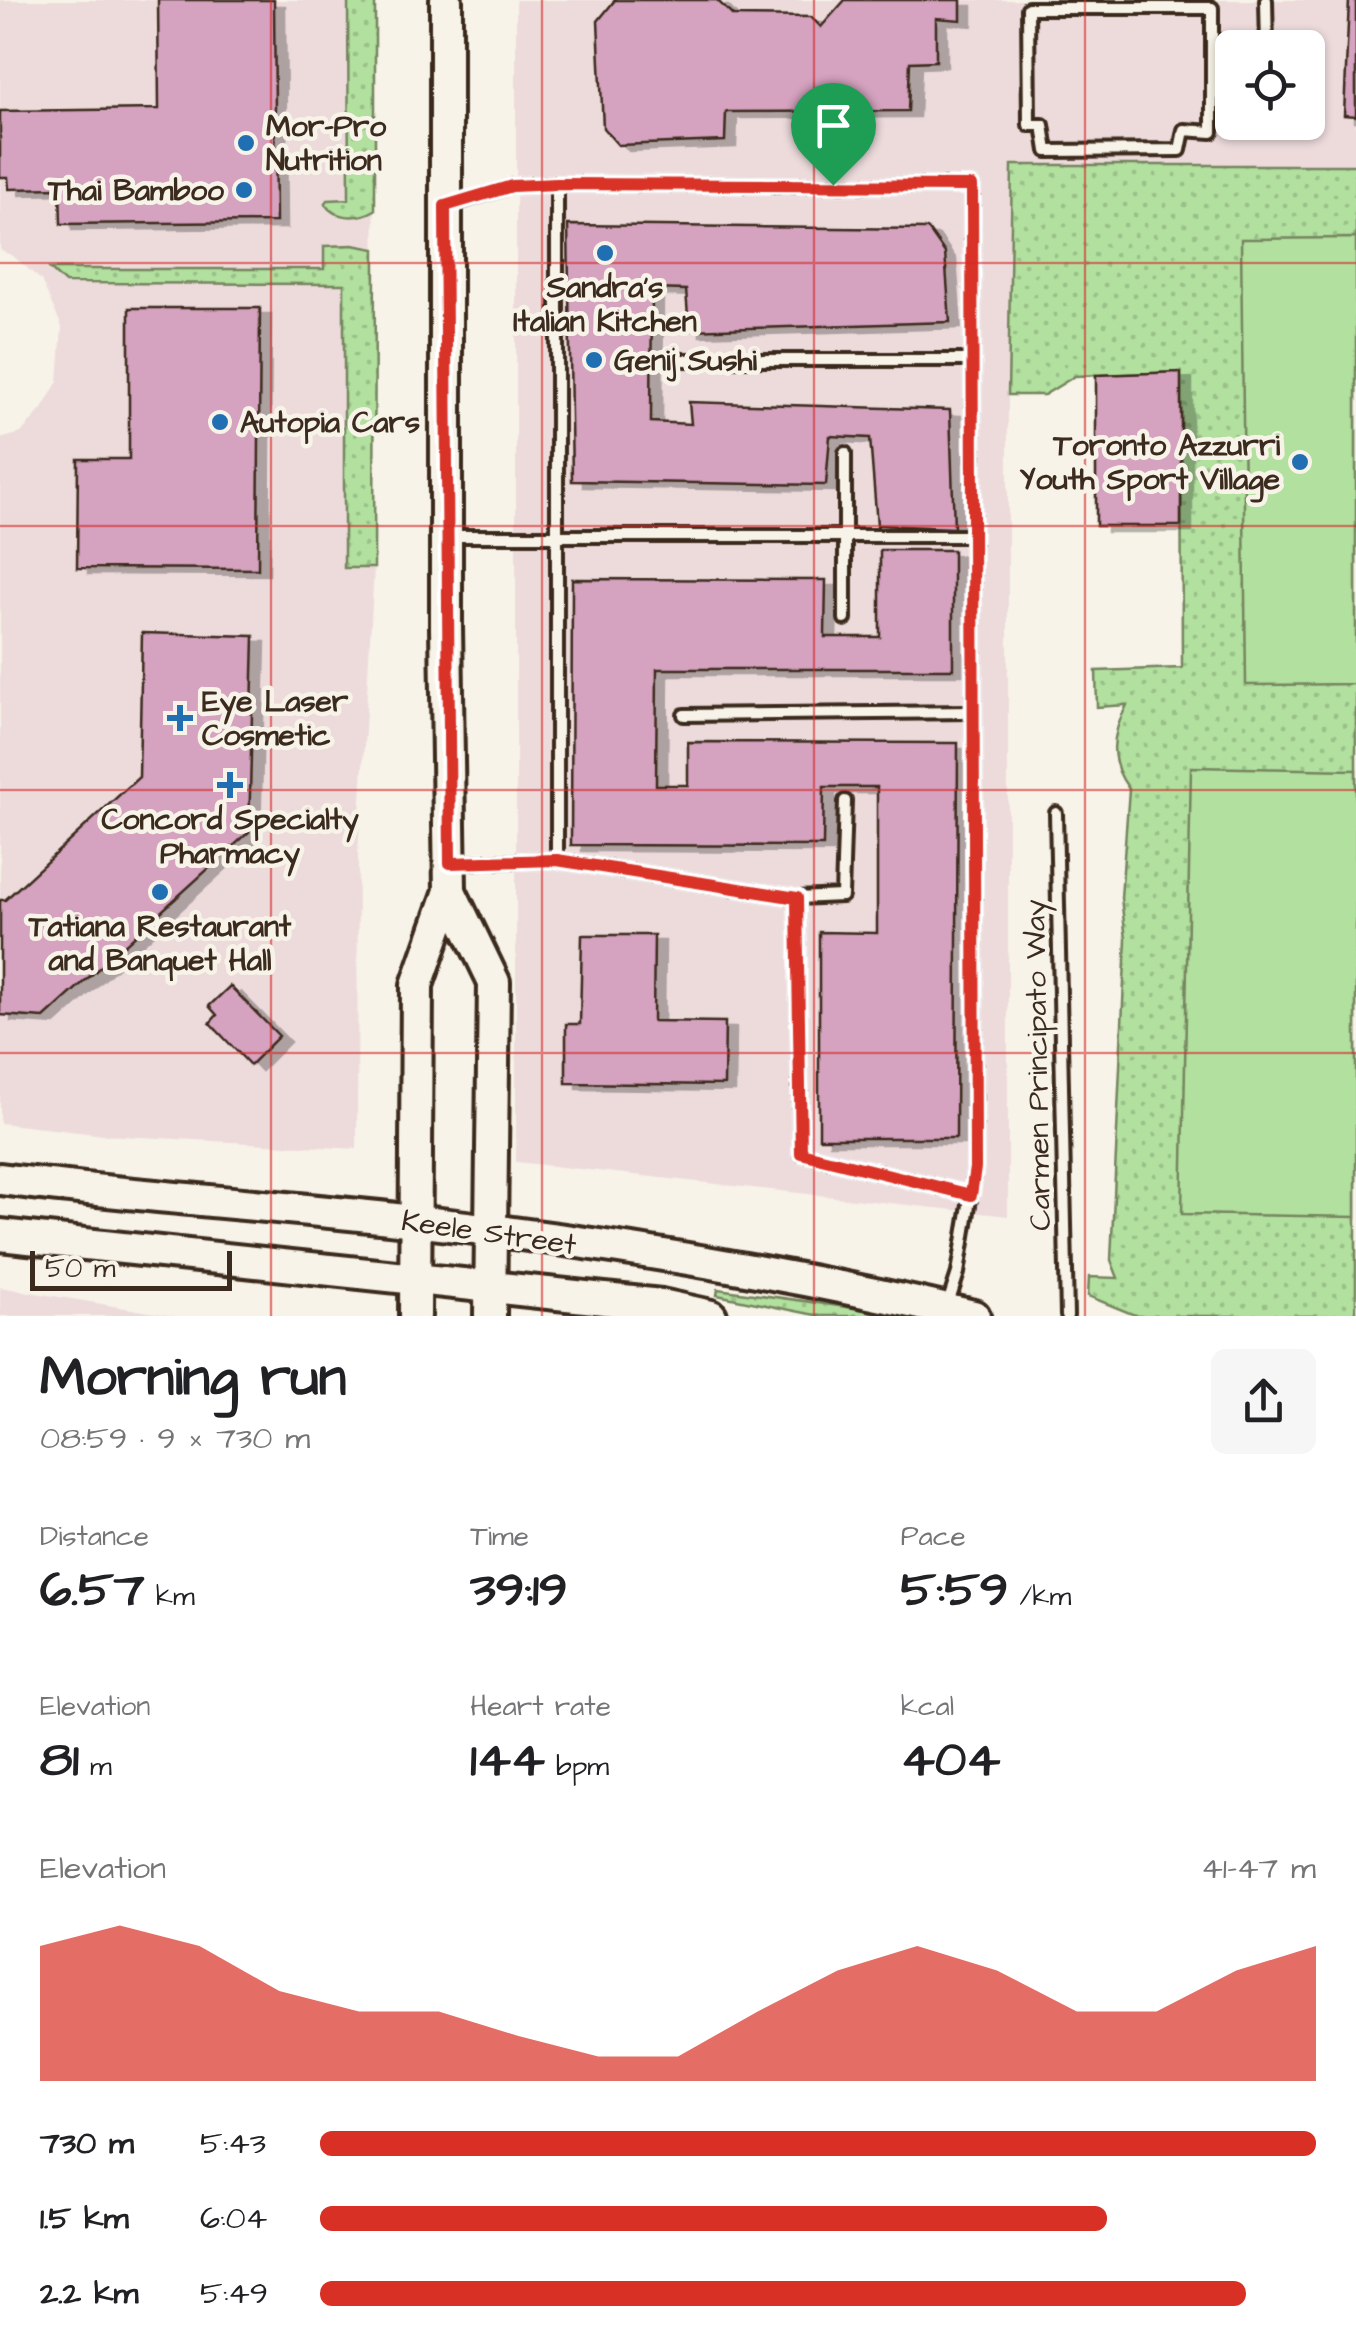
<!DOCTYPE html>
<html lang="en">
<head>
<meta charset="utf-8">
<style>
  :root { --surface:#fff; --page:#f6f6f6; --text:#202124; --muted:#757577; --accent:#d93025 }
  body { margin:0; font-family:"Architects Daughter",sans-serif; background:var(--page); color:var(--text); height:100vh; display:flex; flex-direction:column; font-size:38px; white-space:nowrap }
  * { box-sizing:border-box; margin:0 }
  p { font-size:32px; color:var(--muted) }
  .icon { flex:none; width:55px; height:55px; fill:none; stroke:currentColor; stroke-width:2; stroke-linecap:round; stroke-linejoin:round }
  .map { position:relative; height:1316px; overflow:hidden }
  .sheet { display:flex; flex-direction:column; background:var(--surface); flex:1 }
  .sheet>* { flex:none }
  .buttons { position:absolute; left:1215px; top:30px; display:grid; gap:20px }
  .buttons a { display:grid; place-items:center; width:110px; height:110px; border-radius:15px; background:var(--surface); box-shadow:0 2px 8px #0004; font-size:50px }
  .scale { position:absolute; left:30px; bottom:25px; width:202px; box-sizing:border-box; padding-left:10px; border:5px solid #3b2a1e; border-top:0; font-size:28px; line-height:35px; white-space:nowrap; color:#3b2a1e; -webkit-text-stroke:8px #f7f3e8; paint-order:stroke }
  .pin { position:absolute; display:grid; place-items:center; width:85px; height:85px; color:#fff; margin:-102px -42px; border-radius:50% 50% 50% 0; rotate:-45deg; box-shadow:0 0 10px #0007 }
  .pin .icon { rotate:45deg }
  .round { display:grid; place-items:center; flex:none; width:105px; height:105px; border-radius:15px; background:var(--page) }
  .headline { display:flex; align-items:center; justify-content:space-between; height:170px; padding:0 40px }
  h1 { font-size:55px; font-weight:700; line-height:75px }
  .figures { display:grid; grid-template-columns:repeat(3,1fr); gap:15px; height:170px; padding:10px 40px }
  .figures div { display:grid; align-content:center }
  .figures b { font-size:50px; font-weight:700 }
  .figures small { font-size:28px; font-weight:400 }
  .figures p { font-size:28px }
  .chart { height:280px; padding:20px 40px }
  .chart p { display:flex; justify-content:space-between }
  .chart svg { width:100%; height:180px; margin-top:10px; fill:var(--accent); opacity:.7 }
  ul { padding:0 40px; list-style:none; font-size:32px }
  li { display:grid; grid-template-columns:160px 120px 1fr; align-items:center; height:75px }
  li i { height:25px; border-radius:12px; background:var(--accent) }
  .map>svg:first-child { display:block }
</style>
</head>
<body>
<div class="map">
<svg width="1356" height="1316" viewBox="0 0 1356 1316">
  <defs>
    <pattern id="grass-dots" width="8" height="8" patternUnits="userSpaceOnUse" patternTransform="scale(2.5)"><rect width="8" height="8" fill="#b1e09f"/><path d="M2 2h.1M6 6h.1" fill="none" stroke="#99c088" stroke-width="1.8" stroke-linecap="round"/></pattern>
    <filter id="shadow"><feDropShadow dx="11" dy="6" stdDeviation="0" flood-color="#0004"/></filter>
  </defs>
  <rect width="100%" height="100%" fill="#f7f3e8"/>
  <filter id="ink" filterUnits="userSpaceOnUse"><feTurbulence type="fractalNoise" baseFrequency=".01" numOctaves="2"/><feDisplacementMap in="SourceGraphic" scale="20" xChannelSelector="R" yChannelSelector="G"/><feConvolveMatrix kernelMatrix="1 2 1 2 8 2 1 2 1" color-interpolation-filters="sRGB"/></filter>
  <g filter="url(#ink)">
    <g fill="#eddbdc" fill-rule="evenodd">
      <path d="M0 0H375L374 568 358 854 357 1149 104 1135 0 1123V439L21 433 42 409 58 381 62 327 41 280 13 256 0 250Z"/>
      <path d="M516 0H1356V165L1012 166 1008 395V1216L516 1162ZM1232 48H1308V122H1232Z"/>
      <path d="M0 1287 174 1316H0Z"/>
    </g>
    <g fill="url(#grass-dots)" stroke="#76855e" stroke-width="2.5">
      <path d="M348 0H375V210C360 219 335 220 325 204L328 200 349 199Z"/>
      <path d="M1012 165H1356V1316H1137L1088 1296 1089 1277 1118 1278 1111 1260 1126 939 1121 898 1129 789C1108 761 1111 735 1127 705L1097 707 1096 671 1182 668 1181 372 1075 376 1044 395H1008Z"/>
      <path d="M353 245 375 249 374 568H344V284L65 283 50 269H324V246Z"/>
      <path d="M718 1289 911 1316H820L717 1295Z"/>
    </g>
    <g fill="#b1e09f" stroke="#76855e" stroke-width="2.5">
      <path d="M1356 238V684L1246 685 1241 239Z"/>
      <path d="M1191 767 1356 770V1217L1182 1214Z"/>
    </g>
    <g fill="#d5a2bf" stroke="#3b2a1e" stroke-width="2.5" filter="url(#shadow)">
      <path d="M158 0H274L276 222 61 224 60 188 9 189 8 177H0V111L159 109Z"/>
      <path d="M615 0H717L733 16 811 17 821 27 845 0H961V20L936 18V61L910 62 908 111 726 112 725 141 618 145 603 128 598 21Z"/>
      <path d="M1349 0H1356V116L1344 115Z"/>
      <path d="M568 225 928 229 945 253 950 322 689 330 686 290 652 289 651 422 691 424 689 402 950 410 954 528 877 525 870 438 830 436 826 485 572 481Z"/>
      <path d="M129 308H260L258 569 77 568 78 459H129Z"/>
      <path d="M1181 372V526H1096V375Z"/>
      <path d="M880 550H953V669H657L656 785H688V742L958 743 956 1138H819V932L877 933V787H824L823 846 571 845 572 579 826 580 825 637H880Z"/>
      <path d="M142 633 254 636 249 832 44 1018 0 1015V900H5L139 777Z"/>
      <path d="M582 935H654L653 1021 725 1022 724 1085 566 1083V1024H580Z"/>
      <path d="M230 986 279 1036 250 1065 210 1023 217 1015 209 1006Z"/>
    </g>
    <g fill="none" stroke-linecap="round" stroke-linejoin="round">
      <g stroke="#3b2a1e" stroke-width="18">
        <g id="lane">
          <path d="M1266 0 1267 48"/>
          <path d="M1028 8H1212V132L1184 130 1180 150 1047 151 1043 125H1029Z"/>
          <path d="M557 184V860"/>
          <path d="M451 205 512 186 557 184 972 186 975 1168 958 1273 947 1307"/>
          <path d="M680 360H972"/>
          <path d="M447 536H973"/>
          <path d="M845 619V453"/>
          <path d="M684 715 973 712"/>
          <path d="M845 801 842 896 797 898 801 1153 971 1195"/>
          <path d="M1056 813 1067 1316"/>
          <path d="M451 863 557 860 797 898"/>
        </g>
      </g>
      <g stroke="#3b2a1e" stroke-width="38">
        <g id="secondary">
          <path d="M450 891 494 982 490 1316"/>
          <path d="M0 1179C138 1197 277 1205 415 1221 602 1242 790 1273 974 1316"/>
          <path d="M0 1235 661 1305 711 1316"/>
          <path d="M415 1316 417 985 450 891 446 627V0"/>
        </g>
      </g>
      <use href="#lane" stroke="#f7f3e8" stroke-width="10"/>
      <use href="#secondary" stroke="#f7f3e8" stroke-width="30"/>
    </g>
  </g>
  <g fill="none" stroke-linecap="round" stroke-linejoin="round" filter="url(#ink)">
    <g stroke="#fff" stroke-width="20">
      <path id="route" d="M557 184 972 186 975 1168 971 1195 801 1153 797 898 557 860 450 863 445 206 512 186Z"/>
    </g>
    <use href="#route" stroke="#d93025" stroke-width="12"/>
  </g>
  <path fill="none" stroke="#d62828" stroke-width="2.5" stroke-opacity="0.55" d="M271 0V1316M542 0V1316M814 0V1316M1085 0V1316M0 263H1356M0 526H1356M0 790H1356M0 1053H1356"/>
  <g fill="#1f6fb2" stroke="#f7f3e8" stroke-width="4">
    <circle cx="246" cy="143" r="10"/>
    <circle cx="244" cy="190" r="10"/>
    <circle cx="605" cy="253" r="10"/>
    <circle cx="594" cy="360" r="10"/>
    <circle cx="220" cy="422" r="10"/>
    <circle cx="1300" cy="462" r="10"/>
    <path d="M175 703h10v10h10v10h-10v10h-10v-10h-10v-10h10z"/>
    <path d="M225 770h10v10h10v10h-10v10h-10v-10h-10v-10h10z"/>
    <circle cx="160" cy="892" r="10"/>
  </g>
  <g text-anchor="middle" stroke-width="9" stroke-linejoin="round" paint-order="stroke">
    <g font-size="30" font-weight="bold" fill="#3b2a1e" stroke="#f7f3e8" text-anchor="start">
      <text x="266" y="136">Mor-Pro<tspan x="266" dy="34">Nutrition</tspan></text>
      <text x="224" y="200" text-anchor="end">Thai Bamboo</text>
      <text x="605" y="297" text-anchor="middle">Sandra's<tspan x="605" dy="34">Italian Kitchen</tspan></text>
      <text x="614" y="370">Genij Sushi</text>
      <text x="240" y="432">Autopia Cars</text>
      <text x="1280" y="455" text-anchor="end">Toronto Azzurri<tspan x="1280" dy="34">Youth Sport Village</tspan></text>
      <text x="202" y="711">Eye Laser<tspan x="202" dy="34">Cosmetic</tspan></text>
      <text x="230" y="829" text-anchor="middle">Concord Specialty<tspan x="230" dy="34">Pharmacy</tspan></text>
      <text x="160" y="936" text-anchor="middle">Tatiana Restaurant<tspan x="160" dy="34">and Banquet Hall</tspan></text>
    </g>
    <g font-size="30" fill="#3b2a1e" stroke="#f7f3e8">
      <text transform="translate(1037 1065) rotate(-91)" y="10">Carmen Principato Way</text>
      <text transform="translate(489 1232) rotate(8)" y="10">Keele Street</text>
    </g>
  </g>
</svg>
<div class="buttons">
<a><svg class="icon" aria-label="locate" viewBox="0 0 24 24"><circle cx="12" cy="12" r="6"/><path d="M12 2v4M12 18v4M2 12h4M18 12h4"/></svg></a>
</div>
<div class="scale">50 m</div>
<div class="pin" style="left:833px;top:185px;background:#1e9e55"><svg class="icon" aria-label="arrive" viewBox="0 0 24 24"><path d="M6 21V4h12l-3 4 3 4H6"/></svg></div>
</div>
<section class="sheet">
<div class="headline"><div><h1>Morning run</h1><p>08:59 · 9 × 730 m</p></div><a class="round"><svg class="icon" aria-label="share" viewBox="0 0 24 24"><path d="M12 15V3M7 8l5-5 5 5M5 13v7h14v-7"/></svg></a></div>
<div class="figures">
<div><p>Distance</p><b>6.57<small> km</small></b></div>
<div><p>Time</p><b>39:19</b></div>
<div><p>Pace</p><b>5:59<small> /km</small></b></div>
</div>
<div class="figures">
<div><p>Elevation</p><b>81<small> m</small></b></div>
<div><p>Heart rate</p><b>144<small> bpm</small></b></div>
<div><p>kcal</p><b>404</b></div>
</div>
<div class="chart"><p><span>Elevation</span>41–47 m</p>
<svg viewBox="0 0 160 44" preserveAspectRatio="none"><path d="M0 44V11L10 6L20 11L30 22L40 27L50 27L60 33L70 38L80 38L90 27L100 17L110 11L120 17L130 27L140 27L150 17L160 11V44z"/></svg>
</div>
<ul>
<li><b>730 m</b>5:43<i style="width:100%"></i></li>
<li><b>1.5 km</b>6:04<i style="width:79%"></i></li>
<li><b>2.2 km</b>5:49<i style="width:93%"></i></li>
</ul>
</section>
</body>
</html>
